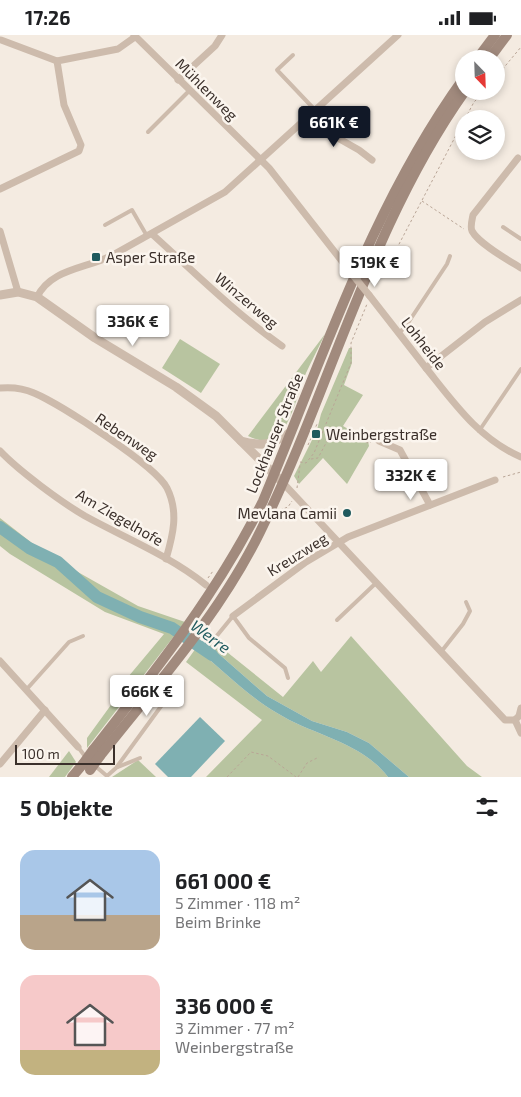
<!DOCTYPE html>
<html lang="de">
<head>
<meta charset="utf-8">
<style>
	body { margin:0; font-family:"Exo 2",sans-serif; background:#f2f2f2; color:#202124; height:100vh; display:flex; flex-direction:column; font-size:19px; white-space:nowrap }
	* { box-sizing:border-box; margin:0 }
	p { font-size:16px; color:#757577 }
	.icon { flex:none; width:28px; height:28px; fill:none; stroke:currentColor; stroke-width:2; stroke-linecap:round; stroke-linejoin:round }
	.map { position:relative; height:742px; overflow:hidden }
	.panel { display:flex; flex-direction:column; background:#fff; flex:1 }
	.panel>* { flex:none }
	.needle { width:32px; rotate:157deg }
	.buttons { position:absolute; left:455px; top:15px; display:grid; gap:10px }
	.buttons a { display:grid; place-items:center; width:50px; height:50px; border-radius:50%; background:#fff; box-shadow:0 2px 8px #0003; font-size:25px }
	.scale { position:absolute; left:15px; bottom:12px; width:100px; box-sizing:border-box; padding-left:5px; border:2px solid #3b302b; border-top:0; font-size:14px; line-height:18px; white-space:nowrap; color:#3b302b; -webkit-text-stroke:4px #fbf5ee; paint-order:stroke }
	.price { position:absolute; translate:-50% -42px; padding:0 11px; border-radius:5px; background:#fff; color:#222; font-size:16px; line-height:32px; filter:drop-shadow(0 1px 2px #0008) }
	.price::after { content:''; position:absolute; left:50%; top:30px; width:15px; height:11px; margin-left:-8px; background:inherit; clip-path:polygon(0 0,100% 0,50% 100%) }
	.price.selected { background:#111827; color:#fff }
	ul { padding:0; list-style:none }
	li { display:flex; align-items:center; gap:15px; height:125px; padding:0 20px }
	li span { display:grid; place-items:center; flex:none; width:140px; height:100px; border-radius:15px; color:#555 }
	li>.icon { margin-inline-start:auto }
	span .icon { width:60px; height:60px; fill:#fffc; stroke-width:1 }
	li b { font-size:21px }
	h2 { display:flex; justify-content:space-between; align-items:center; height:60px; padding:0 20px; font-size:21px }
	.status { display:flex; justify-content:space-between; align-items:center; height:35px; padding:0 25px; background:#fff; direction:ltr }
	.status svg { height:14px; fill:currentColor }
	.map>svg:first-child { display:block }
</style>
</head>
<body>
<div class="status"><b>17:26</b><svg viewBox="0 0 49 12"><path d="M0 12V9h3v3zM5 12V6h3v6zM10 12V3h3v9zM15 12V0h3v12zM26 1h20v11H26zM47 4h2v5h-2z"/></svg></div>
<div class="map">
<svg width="521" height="742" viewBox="0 0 521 742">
	<rect width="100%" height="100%" fill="#f4ebe1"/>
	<g fill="#b8c4a0">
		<path d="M325 299C319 312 312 325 306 338 299 354 291 391 277 401 269 408 258 406 248 401Z"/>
		<polygon points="180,304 220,329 201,358 162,333"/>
		<polygon points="349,313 352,313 352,328 344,350 363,360 343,391 368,406 369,411 347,449 323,423 299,449 294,441 317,395 321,379"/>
		<polygon points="0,483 46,519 138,571 185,587 87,713 87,703 124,652 123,648 164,599 105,577 10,519 0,511"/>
		<polygon points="207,601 283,662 313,626 321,637 351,601 467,731 482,742 409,742 369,708 347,697 312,686 267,661 203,605"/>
		<path d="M196 613C222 635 248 661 277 678 314 701 360 706 388 742H206L262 685 186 627Z"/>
		<polygon points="69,716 76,727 65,742 49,742"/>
		<polygon points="138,725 156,742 112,742"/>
	</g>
	<g fill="#7fb0b2">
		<path d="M203 605 267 661 312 686 347 697 369 708 409 742H388C360 706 314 701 277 678 248 661 222 635 196 613Z"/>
		<polygon points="200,682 225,706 191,742 168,742 155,729"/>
	</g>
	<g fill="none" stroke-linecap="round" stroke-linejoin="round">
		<polyline stroke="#7fb0b2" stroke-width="12" points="0,492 29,513 58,527 97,562 140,582 172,593 212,620"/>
		<g stroke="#b9a596" stroke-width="1" stroke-dasharray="2.5 2.5" stroke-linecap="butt">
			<polyline points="496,42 521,12"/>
			<polyline points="465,84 474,67 485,56"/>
			<polyline points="422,166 464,194"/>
			<polyline points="380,238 386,224 397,213 464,85"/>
			<polyline points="308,410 317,389"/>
			<polyline points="311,424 318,423 333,395 341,394 368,408 371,407"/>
			<polyline points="300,427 306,428 314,418 351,328 351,308 367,269"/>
			<polyline points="503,442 521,437"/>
			<polyline points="297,453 300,430"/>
			<polyline points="280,475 288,472 292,466"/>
			<polyline points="208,543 213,536"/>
			<polyline points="227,742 251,717 268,721 296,742"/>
			<polyline points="298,742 307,728 319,722"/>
		</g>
		<g stroke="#cdbbac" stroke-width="4">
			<polyline points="293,20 277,35 316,76"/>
			<polyline points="148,97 189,56"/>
			<polyline points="105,190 132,175 147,201"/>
			<polyline points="503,192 521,204"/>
			<polyline points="399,298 406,291 447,229 450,221"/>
			<polyline points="479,396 521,334"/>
			<polyline points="337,585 376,548"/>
			<polyline points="215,603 233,581 249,603 285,633 288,643"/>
			<polyline points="441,617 463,589 470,576 466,567"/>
			<polyline points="26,655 69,607 83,601"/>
			<polyline points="78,712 87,724"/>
			<polyline points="94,730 107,741 116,733 178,648"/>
			<polyline points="118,732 140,723"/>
		</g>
		<g stroke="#cdbbac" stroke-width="7">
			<polyline points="134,0 269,133 352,239"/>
			<polyline points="1,5 57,26"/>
			<polyline points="178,45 215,11 222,0"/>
			<polyline points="306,85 359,115 372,125"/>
			<path d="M518 123 473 180C472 185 470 192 472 196 479 209 508 225 521 233"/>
			<polyline points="0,154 79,116 81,110 64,70 57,26 118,14 135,2"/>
			<polyline points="0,196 18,257"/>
			<path d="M152 199C194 237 235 278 282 311"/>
			<path d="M369 260C388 284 407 309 426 333 454 368 479 404 521 422"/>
			<path d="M37 262C51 234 84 234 111 221L225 157 398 0"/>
			<polyline points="426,333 485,287 521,265"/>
			<path d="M0 353C11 352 23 353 34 358 60 369 155 430 167 453 179 477 173 500 166 524"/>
			<polyline points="379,406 400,415 430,470"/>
			<path d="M0 416C19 436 61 467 85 481 125 503 170 521 206 550"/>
			<polyline points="283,448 505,685 515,685"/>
			<polyline points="233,581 306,527 348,502 495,445"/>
			<polyline points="0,626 78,712"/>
			<polyline points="515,685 519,681 521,673"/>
			<polyline points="515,685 521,698"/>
			<polyline points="0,729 45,675"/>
		</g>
		<g stroke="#cdbbac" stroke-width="9">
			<polyline points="0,260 18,257 37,262 95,303 176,352 216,381 279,444"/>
			<path d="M241 406C264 412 271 410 291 397"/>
		</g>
		<g stroke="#a18a7d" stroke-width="10">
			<polyline points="477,24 495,0"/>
			<polyline points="489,24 507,0"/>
			<path d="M93 715C156 635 218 557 263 466 323 323 372 170 464 43"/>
			<path d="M100 721C157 649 220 579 260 497 332 351 370 190 465 56"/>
			<polyline points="72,742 83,729"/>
		</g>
		<polyline stroke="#cdbbac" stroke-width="7" points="352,239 369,260"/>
		<g stroke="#a18a7d" stroke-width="10">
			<polyline points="83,729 93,715"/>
			<polyline points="90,735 100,721"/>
		</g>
	</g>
	<g fill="#1f5a5e" stroke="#fbf5ee" stroke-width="2">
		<rect x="91" y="217" width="10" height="10" rx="2.5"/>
		<rect x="311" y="394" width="10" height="10" rx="2.5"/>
		<circle cx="347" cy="478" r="5"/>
	</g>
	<g text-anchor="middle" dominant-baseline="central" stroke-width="5" stroke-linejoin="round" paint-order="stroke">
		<g font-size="15" fill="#3b302b" stroke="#fbf5ee">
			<text transform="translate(207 54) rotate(45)">Mühlenweg</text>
			<text transform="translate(247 265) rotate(40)">Winzerweg</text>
			<text transform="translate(424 308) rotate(52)">Lohheide</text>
			<text transform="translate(274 398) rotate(-68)">Lockhauser Straße</text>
			<text transform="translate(127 401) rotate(34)">Rebenweg</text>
			<text transform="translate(120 482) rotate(30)">Am Ziegelhofe</text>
			<text transform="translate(297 519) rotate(-32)">Kreuzweg</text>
		</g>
		<g font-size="15" fill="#3b302b" stroke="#fbf5ee" text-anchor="start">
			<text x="106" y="222">Asper Straße</text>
			<text x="326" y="399">Weinbergstraße</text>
			<text x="337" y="478" text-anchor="end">Mevlana Camii</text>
		</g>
		<g font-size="16" font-style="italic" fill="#1f5a5e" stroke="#fbf5ee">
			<text transform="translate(211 601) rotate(36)">Werre</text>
		</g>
	</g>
</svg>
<div class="buttons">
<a><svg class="needle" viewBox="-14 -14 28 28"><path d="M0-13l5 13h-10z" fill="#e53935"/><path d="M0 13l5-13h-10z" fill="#757577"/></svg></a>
<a><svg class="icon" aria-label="layers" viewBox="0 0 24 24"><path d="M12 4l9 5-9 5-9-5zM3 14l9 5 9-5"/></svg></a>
</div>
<div class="scale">100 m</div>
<b class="price selected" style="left:334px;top:113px">661K €</b>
<b class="price" style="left:375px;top:253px">519K €</b>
<b class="price" style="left:133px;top:312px">336K €</b>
<b class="price" style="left:411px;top:466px">332K €</b>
<b class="price" style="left:147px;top:682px">666K €</b>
</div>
<section class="panel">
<h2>5 Objekte<svg class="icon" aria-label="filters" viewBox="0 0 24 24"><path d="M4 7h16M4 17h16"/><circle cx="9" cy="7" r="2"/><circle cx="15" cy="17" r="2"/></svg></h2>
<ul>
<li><span style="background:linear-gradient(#a9c7e8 65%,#b9a48a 0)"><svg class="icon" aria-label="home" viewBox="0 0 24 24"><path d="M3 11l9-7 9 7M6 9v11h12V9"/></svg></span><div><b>661 000 €</b><p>5 Zimmer · 118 m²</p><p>Beim Brinke</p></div></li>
<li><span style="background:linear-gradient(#f6c9c9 75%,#c2b280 0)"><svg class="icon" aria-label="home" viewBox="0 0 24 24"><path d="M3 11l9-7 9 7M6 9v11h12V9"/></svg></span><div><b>336 000 €</b><p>3 Zimmer · 77 m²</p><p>Weinbergstraße</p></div></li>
</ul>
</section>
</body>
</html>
